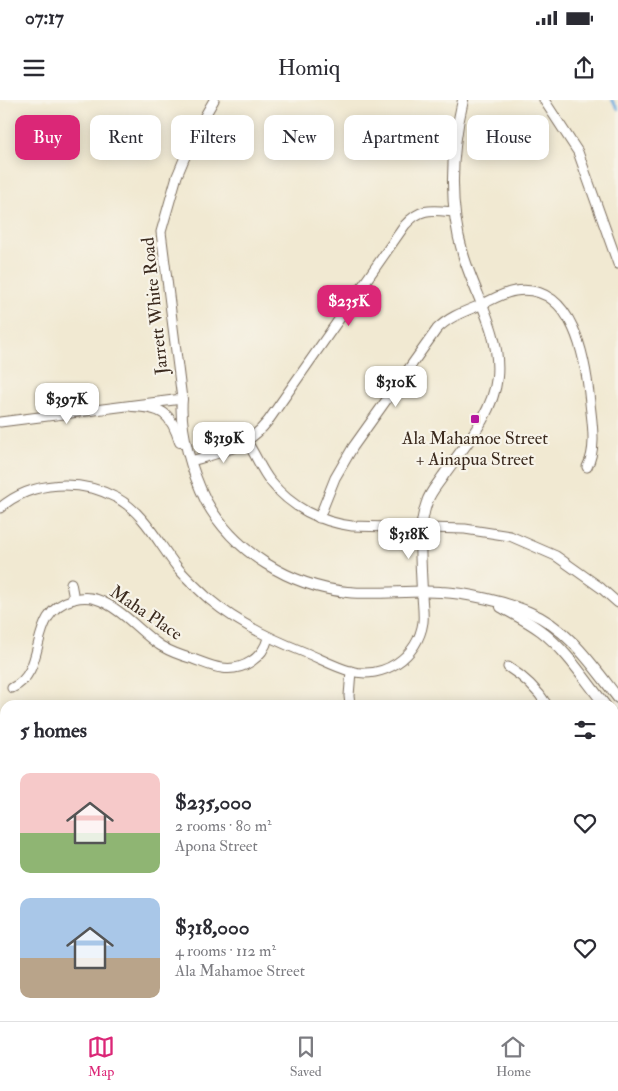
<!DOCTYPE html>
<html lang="en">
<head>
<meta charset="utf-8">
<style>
	body { margin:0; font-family:"IM FELL Double Pica",serif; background:#f2f2f3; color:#2b2b33; height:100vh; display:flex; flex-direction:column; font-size:19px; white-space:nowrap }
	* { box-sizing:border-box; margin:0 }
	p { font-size:16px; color:#7c7c81 }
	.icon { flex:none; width:28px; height:28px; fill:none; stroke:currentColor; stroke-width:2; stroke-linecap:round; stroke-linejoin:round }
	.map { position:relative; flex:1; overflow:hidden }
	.side { position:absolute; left:0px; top:600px; width:619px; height:321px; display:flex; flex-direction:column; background:#fff; border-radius:15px 15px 0 0; box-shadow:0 2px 12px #0003 }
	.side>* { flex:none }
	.guide { position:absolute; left:15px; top:15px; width:589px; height:45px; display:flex; gap:10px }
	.price { position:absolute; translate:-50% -42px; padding:0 11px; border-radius:10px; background:#fff; color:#222; font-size:16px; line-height:32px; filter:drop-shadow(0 1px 2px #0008) }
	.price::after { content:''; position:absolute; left:50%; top:30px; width:15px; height:11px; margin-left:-8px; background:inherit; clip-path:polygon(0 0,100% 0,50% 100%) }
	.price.selected { background:#db2777; color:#fff }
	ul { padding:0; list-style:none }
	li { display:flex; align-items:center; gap:15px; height:125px; padding:0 20px }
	li span { display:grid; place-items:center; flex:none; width:140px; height:100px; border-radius:10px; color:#555 }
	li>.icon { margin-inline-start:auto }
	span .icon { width:60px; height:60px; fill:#fffc; stroke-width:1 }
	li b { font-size:21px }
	h2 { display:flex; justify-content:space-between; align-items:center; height:60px; padding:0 20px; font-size:21px }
	.chip { padding:0 18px; border-radius:10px; background:#fff; box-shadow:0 2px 12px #0003; font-size:18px; line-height:45px }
	.chip.selected { background:#db2777; color:#fff }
	.status { display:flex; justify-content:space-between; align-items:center; height:35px; padding:0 25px; background:#fff; direction:ltr }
	.status svg { height:14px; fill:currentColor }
	header { display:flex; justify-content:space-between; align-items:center; height:65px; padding:0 20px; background:#fff; font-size:22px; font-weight:600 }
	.tabs { display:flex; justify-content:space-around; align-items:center; height:70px; border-top:1px solid #e1e1e2; background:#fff; font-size:14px; color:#7c7c81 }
	.tabs a { display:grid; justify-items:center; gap:2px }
	.tabs .selected { color:#db2777 }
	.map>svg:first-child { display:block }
</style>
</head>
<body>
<div class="status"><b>07:17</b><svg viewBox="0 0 49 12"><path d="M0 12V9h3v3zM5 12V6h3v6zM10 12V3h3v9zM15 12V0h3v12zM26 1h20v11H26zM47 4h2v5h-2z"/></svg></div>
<header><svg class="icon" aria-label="menu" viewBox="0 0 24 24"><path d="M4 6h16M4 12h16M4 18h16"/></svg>Homiq<svg class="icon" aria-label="share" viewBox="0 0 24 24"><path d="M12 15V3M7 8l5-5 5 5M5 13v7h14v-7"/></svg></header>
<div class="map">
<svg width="618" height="921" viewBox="0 0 618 921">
	<defs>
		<pattern id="grass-tufts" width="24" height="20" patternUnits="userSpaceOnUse" patternTransform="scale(1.25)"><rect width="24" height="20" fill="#9fc56f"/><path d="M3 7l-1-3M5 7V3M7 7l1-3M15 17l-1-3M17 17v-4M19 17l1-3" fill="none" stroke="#83a05b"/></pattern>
		<pattern id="park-dots" width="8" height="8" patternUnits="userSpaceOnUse" patternTransform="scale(1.25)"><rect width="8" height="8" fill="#9fc56f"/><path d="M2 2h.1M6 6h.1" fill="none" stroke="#83a05b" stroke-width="1.8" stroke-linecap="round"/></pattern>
	</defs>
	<rect width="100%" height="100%" fill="#f7f3e8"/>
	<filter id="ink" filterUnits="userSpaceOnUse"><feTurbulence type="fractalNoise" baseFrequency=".02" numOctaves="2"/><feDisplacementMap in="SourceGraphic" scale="10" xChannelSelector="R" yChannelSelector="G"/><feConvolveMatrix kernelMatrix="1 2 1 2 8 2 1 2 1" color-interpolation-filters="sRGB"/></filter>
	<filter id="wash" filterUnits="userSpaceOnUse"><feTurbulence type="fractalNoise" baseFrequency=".0096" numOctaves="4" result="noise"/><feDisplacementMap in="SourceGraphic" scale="20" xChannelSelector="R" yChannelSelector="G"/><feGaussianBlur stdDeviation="1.12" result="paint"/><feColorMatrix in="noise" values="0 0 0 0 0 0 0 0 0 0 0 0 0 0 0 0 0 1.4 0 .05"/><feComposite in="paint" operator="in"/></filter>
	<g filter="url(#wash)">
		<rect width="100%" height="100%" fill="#f1e9d2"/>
		<polygon fill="url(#grass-tufts)" stroke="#6d7846" points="441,916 515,916 521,921 448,921"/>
		<polygon fill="url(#park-dots)" stroke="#6d7846" points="618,760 618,821 614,821 614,768"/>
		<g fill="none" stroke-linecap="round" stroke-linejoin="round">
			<g stroke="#6ba8dd" stroke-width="2.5">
				<polyline points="612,0 618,9"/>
				<polyline points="0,703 5,700"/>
				<polyline points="614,841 618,842"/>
			</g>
		</g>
	</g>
	<g filter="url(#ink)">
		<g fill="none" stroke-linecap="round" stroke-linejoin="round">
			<g stroke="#7b6d5d" stroke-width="11">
				<g id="minor">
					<polyline points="544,0 578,52 618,164"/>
					<polyline points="0,322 182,299 161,132 177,76 195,33 214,0"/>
					<path d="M247 342C256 355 261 370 271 382 291 407 320 422 352 426L465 429 510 436 556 456 601 488 618 503"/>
					<path d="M191 361C222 352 247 348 268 321L405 125C421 107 432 110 454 112"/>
					<path d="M0 408C32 380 81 379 117 398 144 413 159 444 177 467 186 478 198 489 209 499 237 523 271 539 304 552 319 558 335 567 350 571 383 580 418 557 423 522 424 513 422 502 422 492"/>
					<path d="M319 418 335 378 353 347 437 229C450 216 466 211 483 204 493 199 503 193 515 191 574 182 586 261 590 303 592 323 597 349 587 367"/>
					<polyline points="71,483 74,499"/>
					<path d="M508 567C524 577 537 589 547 605"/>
					<path d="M12 588C50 570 25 512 74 499 85 496 97 498 107 504 127 514 142 534 161 546 171 552 182 556 193 559 202 562 212 567 222 568 243 571 263 558 268 538"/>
					<polyline points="350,605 349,596 351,571"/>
					<polyline points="614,748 618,744"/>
					<polyline points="0,864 5,861"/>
					<polyline points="129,916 131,921"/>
				</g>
			</g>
			<g stroke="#7b6d5d" stroke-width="12">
				<g id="tertiary">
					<path d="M182 299C179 330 192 373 206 401 234 452 290 486 347 492 378 495 410 490 441 492 467 493 506 502 529 512 568 528 593 566 618 598"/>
					<path d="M132 306C162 307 171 313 180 342"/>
					<path d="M422 492C421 463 417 430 427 402 430 392 438 384 443 376 464 346 493 315 497 277 501 232 475 196 463 154 448 103 451 51 463 0"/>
					<path d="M501 507C515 515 529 522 541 531 567 551 585 580 605 605"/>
					<polyline points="614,616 618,622"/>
				</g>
			</g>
			<g stroke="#7b6d5d" stroke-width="17">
				<g id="motorway">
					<polyline points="0,757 5,756"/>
					<polyline points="0,783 5,782"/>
					<polyline points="614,900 618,902"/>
					<polyline points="530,916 537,921"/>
					<polyline points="558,916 567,921"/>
					<polyline points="600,916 609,921"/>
				</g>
			</g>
			<use href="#minor" stroke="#fff" stroke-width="9"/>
			<use href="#tertiary" stroke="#fff" stroke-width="10"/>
			<use href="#motorway" stroke="#fff" stroke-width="15"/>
		</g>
	</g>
	<rect fill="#b5179e" stroke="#f7f3e8" stroke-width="2" x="470" y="314" width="10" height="10" rx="2.5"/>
	<g text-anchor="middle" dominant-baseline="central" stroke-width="4.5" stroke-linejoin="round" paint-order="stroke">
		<g font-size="18" fill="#3b2a1e" stroke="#f7f3e8">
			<text transform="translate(155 206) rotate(-96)">Jarrett White Road</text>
			<text transform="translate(146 513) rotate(34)">Maha Place</text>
		</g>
		<g font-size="18" fill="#3b2a1e" stroke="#f7f3e8">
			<text x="475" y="338">Ala Mahamoe Street<tspan x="475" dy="21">+ Ainapua Street</tspan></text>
		</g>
	</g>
</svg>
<b class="price selected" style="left:349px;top:227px">$235K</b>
<b class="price" style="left:396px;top:308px">$310K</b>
<b class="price" style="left:67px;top:325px">$397K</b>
<b class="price" style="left:224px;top:364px">$319K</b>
<b class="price" style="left:409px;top:460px">$318K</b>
<div class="guide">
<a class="chip selected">Buy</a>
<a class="chip">Rent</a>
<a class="chip">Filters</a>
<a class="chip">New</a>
<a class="chip">Apartment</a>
<a class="chip">House</a>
</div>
<section class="side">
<h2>5 homes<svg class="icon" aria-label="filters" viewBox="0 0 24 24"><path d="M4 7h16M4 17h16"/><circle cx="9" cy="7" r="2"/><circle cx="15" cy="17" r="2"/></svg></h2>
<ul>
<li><span style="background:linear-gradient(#f6c9c9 60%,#8fb573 0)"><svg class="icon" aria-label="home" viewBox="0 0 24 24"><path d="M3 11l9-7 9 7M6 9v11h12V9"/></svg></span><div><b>$235,000</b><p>2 rooms · 80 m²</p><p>Apona Street</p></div><svg class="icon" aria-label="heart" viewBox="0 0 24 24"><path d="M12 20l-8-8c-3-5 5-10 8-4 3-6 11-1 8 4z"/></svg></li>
<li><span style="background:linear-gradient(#a9c7e8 60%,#b9a48a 0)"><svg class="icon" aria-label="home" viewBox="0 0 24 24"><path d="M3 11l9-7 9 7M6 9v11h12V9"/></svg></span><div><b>$318,000</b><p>4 rooms · 112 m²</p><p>Ala Mahamoe Street</p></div><svg class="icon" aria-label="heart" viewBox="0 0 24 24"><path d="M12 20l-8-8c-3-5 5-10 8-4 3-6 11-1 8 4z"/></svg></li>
</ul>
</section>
</div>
<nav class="tabs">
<a class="selected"><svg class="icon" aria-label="map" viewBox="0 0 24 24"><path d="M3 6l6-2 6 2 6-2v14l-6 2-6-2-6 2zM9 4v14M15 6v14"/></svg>Map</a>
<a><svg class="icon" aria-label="saved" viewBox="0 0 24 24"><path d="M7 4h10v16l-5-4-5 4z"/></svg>Saved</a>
<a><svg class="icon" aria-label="home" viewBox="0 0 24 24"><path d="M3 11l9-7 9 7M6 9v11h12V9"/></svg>Home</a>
</nav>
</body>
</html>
